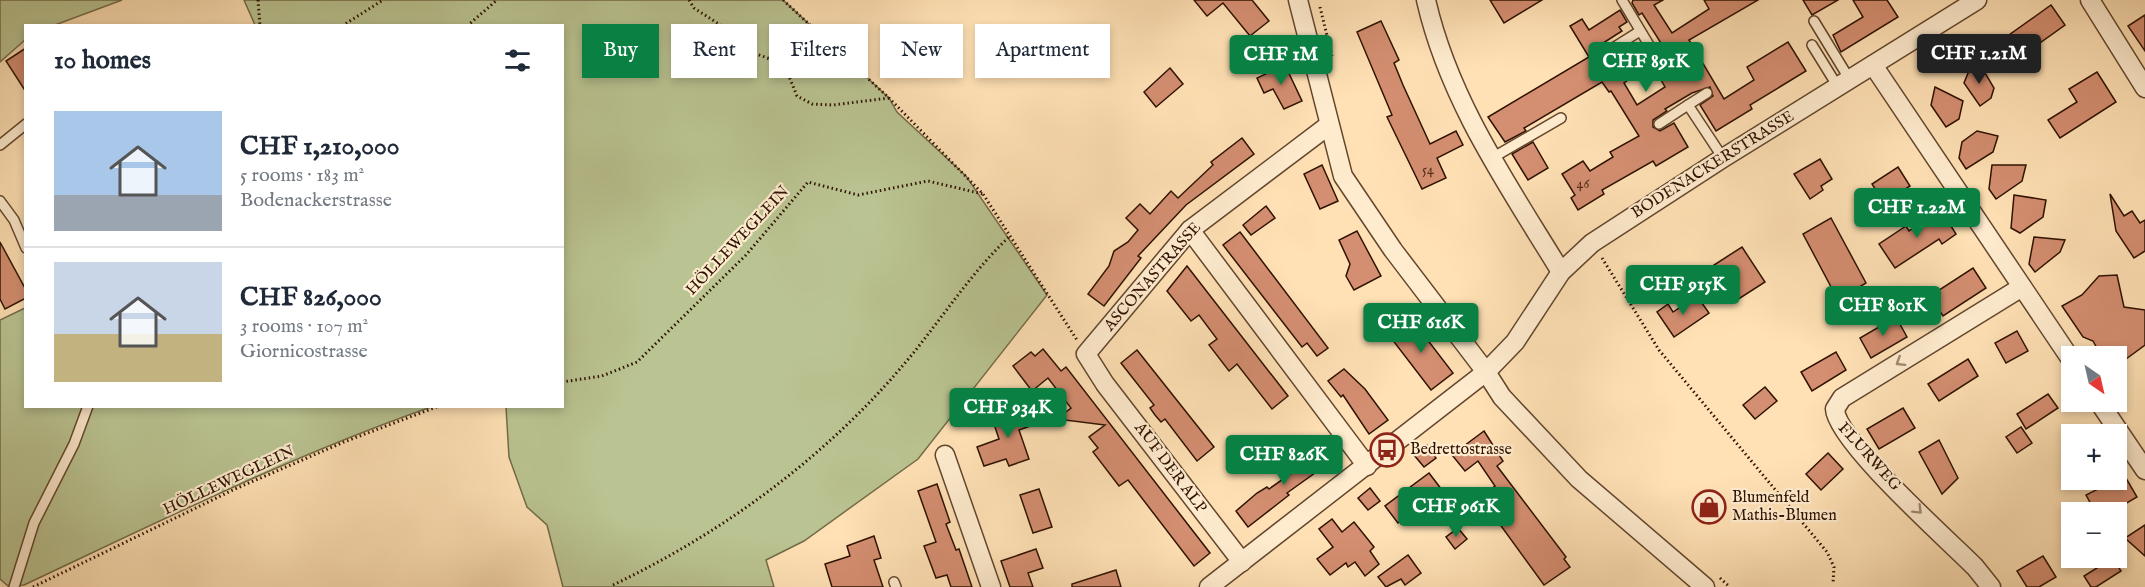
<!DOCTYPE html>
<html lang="en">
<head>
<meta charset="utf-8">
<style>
	body { margin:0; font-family:"IM FELL English",serif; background:#f2f2f3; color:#1f2937; height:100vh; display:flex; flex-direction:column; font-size:22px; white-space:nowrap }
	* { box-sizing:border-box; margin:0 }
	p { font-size:20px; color:#747a83 }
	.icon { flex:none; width:33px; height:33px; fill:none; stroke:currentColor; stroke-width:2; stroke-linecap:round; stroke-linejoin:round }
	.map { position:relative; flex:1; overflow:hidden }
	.details { position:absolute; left:24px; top:24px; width:540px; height:384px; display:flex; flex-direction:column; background:#fff; border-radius:0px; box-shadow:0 3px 9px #0003 }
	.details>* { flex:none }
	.guide { position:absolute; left:582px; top:24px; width:570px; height:54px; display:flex; gap:12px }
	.needle { width:39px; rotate:146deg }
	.controls { position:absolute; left:2061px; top:346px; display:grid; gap:12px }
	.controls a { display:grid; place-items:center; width:66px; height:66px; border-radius:0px; background:#fff; box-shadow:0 3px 9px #0003; font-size:30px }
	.price { position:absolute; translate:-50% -51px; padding:0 14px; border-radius:6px; background:#0b8043; color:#fff; font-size:20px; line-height:39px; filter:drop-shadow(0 2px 3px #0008) }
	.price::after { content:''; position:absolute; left:50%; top:36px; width:18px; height:14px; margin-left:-9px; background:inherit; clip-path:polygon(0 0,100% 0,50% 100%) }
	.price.active { background:#222; color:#fff }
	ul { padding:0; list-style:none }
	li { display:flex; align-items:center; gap:18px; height:150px; padding:0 30px }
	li+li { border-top:2px solid #e0e1e3 }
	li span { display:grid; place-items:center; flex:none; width:168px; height:120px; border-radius:0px; color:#555 }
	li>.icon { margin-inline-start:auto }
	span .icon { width:72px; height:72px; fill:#fffc; stroke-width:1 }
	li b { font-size:26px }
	h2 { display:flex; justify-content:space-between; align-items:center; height:72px; padding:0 30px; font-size:26px }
	.pill { padding:0 21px; border-radius:0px; background:#fff; box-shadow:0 3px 9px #0003; font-size:21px; line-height:54px }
	.pill.active { background:#0b8043; color:#fff }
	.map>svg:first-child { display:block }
</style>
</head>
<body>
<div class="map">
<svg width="2145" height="587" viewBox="0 0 2145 587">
	<rect width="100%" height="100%" fill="#ffe1b5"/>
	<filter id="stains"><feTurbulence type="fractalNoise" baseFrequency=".00333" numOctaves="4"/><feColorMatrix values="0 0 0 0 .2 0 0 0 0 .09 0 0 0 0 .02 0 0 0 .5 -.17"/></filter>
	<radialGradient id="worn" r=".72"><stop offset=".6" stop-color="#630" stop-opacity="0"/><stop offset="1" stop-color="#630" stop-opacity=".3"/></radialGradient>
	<g fill="#bac492" stroke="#746b49" stroke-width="1.5">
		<polygon points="0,0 122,0 55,25 26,26 25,40 0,62"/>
		<polygon points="244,0 783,0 889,98 897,112 966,176 1047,295 918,459 804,541 766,560 774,587 563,587 547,525 527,507 509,457 506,407 562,406 562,26 255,25"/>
		<path d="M25 308 26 406 431 407C291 456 158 522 24 585L8 586 0 579V320Z"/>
	</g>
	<g fill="#d48e71" stroke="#2e1200" stroke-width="1.5">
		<polygon points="1194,0 1252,0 1269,21 1250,36 1223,3 1207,16"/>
		<polygon points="1490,0 1542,0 1504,23"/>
		<polygon points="1633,0 1663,0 1654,5 1672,33 1709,9 1704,0 1758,0 1689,40 1724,99 1754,80 1747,67 1788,42 1806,71 1750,105 1752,109 1716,131 1700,105 1713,96 1710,87 1692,93 1665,109 1667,111 1653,120 1653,127 1660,131 1674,123 1688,147 1656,166 1653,161 1602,190 1604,194 1578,210 1571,198 1575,195 1562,174 1583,161 1590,171 1613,157 1610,152 1639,136 1611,91 1609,92 1602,82 1524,128 1526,131 1505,142 1488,117 1589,57 1570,26 1582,19 1589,30 1620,10 1627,22 1619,27 1622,31 1600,45 1615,68 1637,54 1646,68 1624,83 1637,105 1665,87 1661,80 1678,70 1642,13 1639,15 1632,3"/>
		<polygon points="1803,0 1838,0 1812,15"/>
		<polygon points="1853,0 1887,0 1898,17 1841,52 1833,35 1863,17"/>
		<polygon points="2051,5 2065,25 2023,55 2009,35"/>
		<polygon points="2145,15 2145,51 2128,26"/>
		<polygon points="1381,21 1399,60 1394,63 1403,85 1430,144 1456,131 1463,145 1437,158 1446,178 1422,189 1387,117 1392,115 1357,32"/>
		<polygon points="26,48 26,92 6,61"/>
		<polygon points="1285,65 1302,101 1284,109 1273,89 1264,93 1257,78"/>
		<polygon points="1971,66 1984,71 1994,88 1991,98 1980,106 1964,83"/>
		<polygon points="1170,68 1183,84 1156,107 1144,92"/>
		<polygon points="2097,72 2116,102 2060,138 2048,120 2077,102 2069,89"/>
		<polygon points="1935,87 1963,101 1959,119 1946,127 1931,105"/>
		<polygon points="1977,131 1998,136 1993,152 1966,169 1959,158 1962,142"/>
		<polygon points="1242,138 1254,154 1186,205 1138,256 1141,258 1104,306 1088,294 1109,266 1114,251 1128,242 1138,230 1126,218 1140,204 1150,214 1171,191 1178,198 1213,165 1211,162"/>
		<polygon points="1533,142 1548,168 1528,180 1512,154"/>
		<polygon points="1820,159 1832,179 1821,186 1823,190 1810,199 1794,174"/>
		<polygon points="1322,165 1338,201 1320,209 1304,174"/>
		<polygon points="1992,165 2026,165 2022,181 1996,199 1989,189"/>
		<polygon points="1898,167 1910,186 1884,203 1872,184"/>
		<polygon points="2110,194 2124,216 2132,211 2140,223 2145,220 2145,251 2134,258 2116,231"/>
		<polygon points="2014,195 2046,200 2043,217 2020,233 2011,228"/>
		<polygon points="1266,206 1275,218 1251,235 1243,225"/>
		<polygon points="1941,210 1956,234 1942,244 1939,239 1895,268 1879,244 1906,226 1909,231"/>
		<polygon points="1831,218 1866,283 1838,300 1803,234"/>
		<polygon points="1357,231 1381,276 1354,290 1346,276 1350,264 1339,240"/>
		<polygon points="1240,232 1328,348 1317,356 1307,343 1302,347 1223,245"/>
		<polygon points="2034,237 2065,240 2060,252 2035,272 2029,264"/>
		<polygon points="0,242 26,290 26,298 5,309 0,299"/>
		<polygon points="1742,247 1765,282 1737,300 1714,265"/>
		<polygon points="1187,266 1288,396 1272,409 1237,364 1229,371 1209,345 1217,339 1199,315 1191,321 1167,291"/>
		<polygon points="1973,268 1986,288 1943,316 1930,296"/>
		<polygon points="2117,275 2124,307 2145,310 2145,345 2126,359 2098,350 2093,341 2083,337 2062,306 2082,295 2099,276"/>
		<polygon points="1697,296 1709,313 1674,337 1657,312 1668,304 1673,312"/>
		<polygon points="1410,317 1453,373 1431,390 1388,334"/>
		<polygon points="1896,317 1907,337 1871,358 1860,338"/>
		<polygon points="2017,331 2028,351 2006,363 1995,343"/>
		<polygon points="1043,349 1061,371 1066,367 1210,553 1194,566 1128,480 1119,486 1093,452 1098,448 1089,437 1105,425 1057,419 1071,408 1048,378 1032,391 1013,366 1031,352 1035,356"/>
		<polygon points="1137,350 1214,447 1197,461 1165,419 1161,422 1155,415 1150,408 1154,405 1121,363"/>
		<polygon points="1836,352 1846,370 1812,391 1801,372"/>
		<polygon points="1968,359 1978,376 1939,401 1928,384"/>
		<polygon points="1344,369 1365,389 1388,420 1369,434 1343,395 1341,397 1328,381"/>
		<polygon points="1765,387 1777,401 1755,419 1743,405"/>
		<polygon points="2048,394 2058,408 2026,429 2017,414"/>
		<polygon points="1024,407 1036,424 1019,430 1029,459 1009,466 1006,459 984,466 977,447 999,439 992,418"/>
		<polygon points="1903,408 1915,428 1879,449 1867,429"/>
		<polygon points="2021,427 2032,443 2017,453 2006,437"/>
		<polygon points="1484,431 1503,461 1497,466 1566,557 1564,559 1570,567 1544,585 1491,512 1485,516 1474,501 1495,486 1478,461 1465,471 1452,455"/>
		<polygon points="1939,440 1958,478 1942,494 1919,452"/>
		<polygon points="1321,444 1333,460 1287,493 1289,495 1248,527 1236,511 1257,493 1267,487 1269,489 1293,472 1289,467"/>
		<polygon points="1427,445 1436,458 1424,467 1414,455"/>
		<polygon points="1828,453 1843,469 1821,490 1806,474"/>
		<polygon points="1429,473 1445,494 1433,504 1429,499 1398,523 1385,506"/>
		<polygon points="2123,473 2137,497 2113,511 2107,508 2096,513 2086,495 2116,480"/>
		<polygon points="937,484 950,522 946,524 956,550 959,549 972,587 951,587 947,575 936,578 924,546 936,542 918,491"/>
		<polygon points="1370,488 1380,501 1368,510 1358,498"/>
		<polygon points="1039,489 1052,527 1033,533 1020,495"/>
		<polygon points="1332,519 1342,532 1354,522 1374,547 1370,551 1379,564 1365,576 1355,562 1348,567 1346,563 1330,575 1317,559 1333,547 1319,529"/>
		<polygon points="2145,525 2145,556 2125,538"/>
		<polygon points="1458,528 1467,539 1455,549 1446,537"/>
		<polygon points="874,536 881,558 874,560 883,587 832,587 825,564 850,556 847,546"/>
		<polygon points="1036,549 1043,568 1028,573 1033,587 1010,587 1001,561"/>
		<polygon points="1408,555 1421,573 1405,585 1401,579 1386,587 1378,577"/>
		<polygon points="2043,556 2056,577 2039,587 2027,587 2017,571"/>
		<polygon points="2090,558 2113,558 2121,571 2096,587 2091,587 2084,576 2097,568"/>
		<polygon points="1116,570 1121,587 1072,587 1072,584"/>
	</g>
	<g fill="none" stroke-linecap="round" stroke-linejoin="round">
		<g stroke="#62462d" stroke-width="12">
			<g id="lane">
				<polyline points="1622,0 1658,60"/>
				<polyline points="1814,21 1850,80"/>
				<polyline points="1812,45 1838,87"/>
				<polyline points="1613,48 1640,31"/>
				<polyline points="1707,93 1688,105 1723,158"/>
				<polyline points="1659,124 1688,105"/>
				<polyline points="0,145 26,124"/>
				<polyline points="1492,158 1561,118"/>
				<polyline points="0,201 14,220 26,248"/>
				<polyline points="894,582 896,587"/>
				<polyline points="14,587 34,523 74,444 88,406"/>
			</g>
		</g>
		<g stroke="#62462d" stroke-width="21">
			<g id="street">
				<polyline points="1298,0 1343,176 1393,250 1486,372 1502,397 1579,479 1705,587"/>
				<path d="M1426 0C1449 101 1508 185 1561 272"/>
				<polyline points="2090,0 2145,88"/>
				<polyline points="1873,65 2072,361"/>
				<polyline points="1190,230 1367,466"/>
				<polyline points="2099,402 2145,470"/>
				<polyline points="945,455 991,587"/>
				<polyline points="1242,562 1105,384 1086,354 1190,230 1329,125"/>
				<polyline points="1209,587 1486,372 1515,342 1561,272 1592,243 1723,158 1977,0"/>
				<path d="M1991 587 1975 567C1948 540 1836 440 1835 409L1842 398 2022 287"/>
			</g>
		</g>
		<g stroke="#2e1200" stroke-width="3" stroke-dasharray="1.5 3" stroke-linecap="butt">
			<polyline points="258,0 260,26"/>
			<polyline points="689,0 694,8 725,28 751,52 778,62 788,74 797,96 812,104 833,105 889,98"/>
			<polyline points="783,0 889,98 983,194 1077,340"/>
			<polyline points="1320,7 1332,56"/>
			<polyline points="342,26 383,0"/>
			<polyline points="467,26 497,0"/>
			<polyline points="1602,258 1659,350 1827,552 1834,567 1833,583"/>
			<polyline points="562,382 602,376 637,362 746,255 808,182 858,195 928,181 983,194"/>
			<polyline points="1720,578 1730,587"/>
			<path d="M613 585C726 531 830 454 910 357 943 317 971 273 1009 237"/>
			<polyline points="33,587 235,489 344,442 439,406"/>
		</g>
		<use href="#lane" stroke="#ffeccf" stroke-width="9"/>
		<use href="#street" stroke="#ffeccf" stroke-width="18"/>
	</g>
	<defs><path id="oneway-chevron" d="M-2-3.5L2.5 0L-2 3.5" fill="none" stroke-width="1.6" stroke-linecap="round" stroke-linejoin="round" transform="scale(1.5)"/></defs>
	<g stroke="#a18a72">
		<use href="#oneway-chevron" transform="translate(1900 362) rotate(148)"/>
		<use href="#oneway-chevron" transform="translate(1918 510) rotate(45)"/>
	</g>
	<defs>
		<g id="bus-ring" transform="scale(1.725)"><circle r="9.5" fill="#ffeccf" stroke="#8f2418" stroke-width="1.5"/><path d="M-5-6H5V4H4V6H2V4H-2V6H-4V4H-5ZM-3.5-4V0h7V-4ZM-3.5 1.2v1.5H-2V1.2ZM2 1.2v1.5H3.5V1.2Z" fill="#8f2418"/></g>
		<g id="shop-ring" transform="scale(1.725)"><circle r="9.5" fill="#ffeccf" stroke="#8f2418" stroke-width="1.5"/><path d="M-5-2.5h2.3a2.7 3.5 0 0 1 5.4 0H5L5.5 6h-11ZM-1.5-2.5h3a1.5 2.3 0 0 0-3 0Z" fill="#8f2418"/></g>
	</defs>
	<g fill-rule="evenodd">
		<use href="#bus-ring" x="1387" y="450"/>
		<use href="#shop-ring" x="1709" y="507"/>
	</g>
	<g text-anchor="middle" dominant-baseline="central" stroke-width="4.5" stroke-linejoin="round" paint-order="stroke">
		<g font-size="14" fill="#58311c">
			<text x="1428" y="170">54</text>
			<text x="1583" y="184">46</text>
		</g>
		<g font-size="16" fill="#2e1200" stroke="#ffeccf">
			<text transform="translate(1713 165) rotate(-32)">BODENACKERSTRASSE</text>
			<text transform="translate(738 241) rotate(-47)">HÖLLEWEGLEIN</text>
			<text transform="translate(1153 277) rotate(-49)">ASCONASTRASSE</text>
			<text transform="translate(1869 457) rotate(48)">FLURWEG</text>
			<text transform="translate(1170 468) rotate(53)">AUF DER ALP</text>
			<text transform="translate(229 481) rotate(-25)">HÖLLEWEGLEIN</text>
		</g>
		<g font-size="16" fill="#2e1200" stroke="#ffeccf" text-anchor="start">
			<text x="1410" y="450">Bedrettostrasse</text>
			<text x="1732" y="498">Blumenfeld<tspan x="1732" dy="18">Mathis-Blumen</tspan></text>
		</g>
	</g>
	<rect width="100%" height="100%" filter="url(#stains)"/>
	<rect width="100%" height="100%" fill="url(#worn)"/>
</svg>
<div class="controls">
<a><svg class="needle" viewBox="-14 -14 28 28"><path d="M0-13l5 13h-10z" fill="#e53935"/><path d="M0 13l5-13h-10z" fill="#747a83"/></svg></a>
<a>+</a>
<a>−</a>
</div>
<b class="price active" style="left:1979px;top:85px">CHF 1.21M</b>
<b class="price" style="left:1281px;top:86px">CHF 1M</b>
<b class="price" style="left:1646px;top:93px">CHF 891K</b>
<b class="price" style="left:1917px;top:239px">CHF 1.22M</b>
<b class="price" style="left:1683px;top:316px">CHF 915K</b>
<b class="price" style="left:1883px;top:337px">CHF 801K</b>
<b class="price" style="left:1421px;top:354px">CHF 616K</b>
<b class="price" style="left:1008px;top:439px">CHF 934K</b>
<b class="price" style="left:1284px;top:486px">CHF 826K</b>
<b class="price" style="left:1456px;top:538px">CHF 961K</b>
<div class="guide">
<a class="pill active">Buy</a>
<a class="pill">Rent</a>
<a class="pill">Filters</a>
<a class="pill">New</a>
<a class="pill">Apartment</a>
</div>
<section class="details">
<h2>10 homes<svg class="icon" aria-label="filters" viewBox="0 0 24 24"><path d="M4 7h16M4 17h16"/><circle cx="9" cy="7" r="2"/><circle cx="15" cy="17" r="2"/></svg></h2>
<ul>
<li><span style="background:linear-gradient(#a9c7e8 70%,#9aa5b1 0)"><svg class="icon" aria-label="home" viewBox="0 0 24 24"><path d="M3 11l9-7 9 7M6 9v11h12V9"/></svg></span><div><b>CHF 1,210,000</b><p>5 rooms · 183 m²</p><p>Bodenackerstrasse</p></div></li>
<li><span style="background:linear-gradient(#c9d6e8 60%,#c2b280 0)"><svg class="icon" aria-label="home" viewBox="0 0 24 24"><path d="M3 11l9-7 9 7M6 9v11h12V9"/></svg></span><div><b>CHF 826,000</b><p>3 rooms · 107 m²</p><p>Giornicostrasse</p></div></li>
</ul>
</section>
</div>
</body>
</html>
